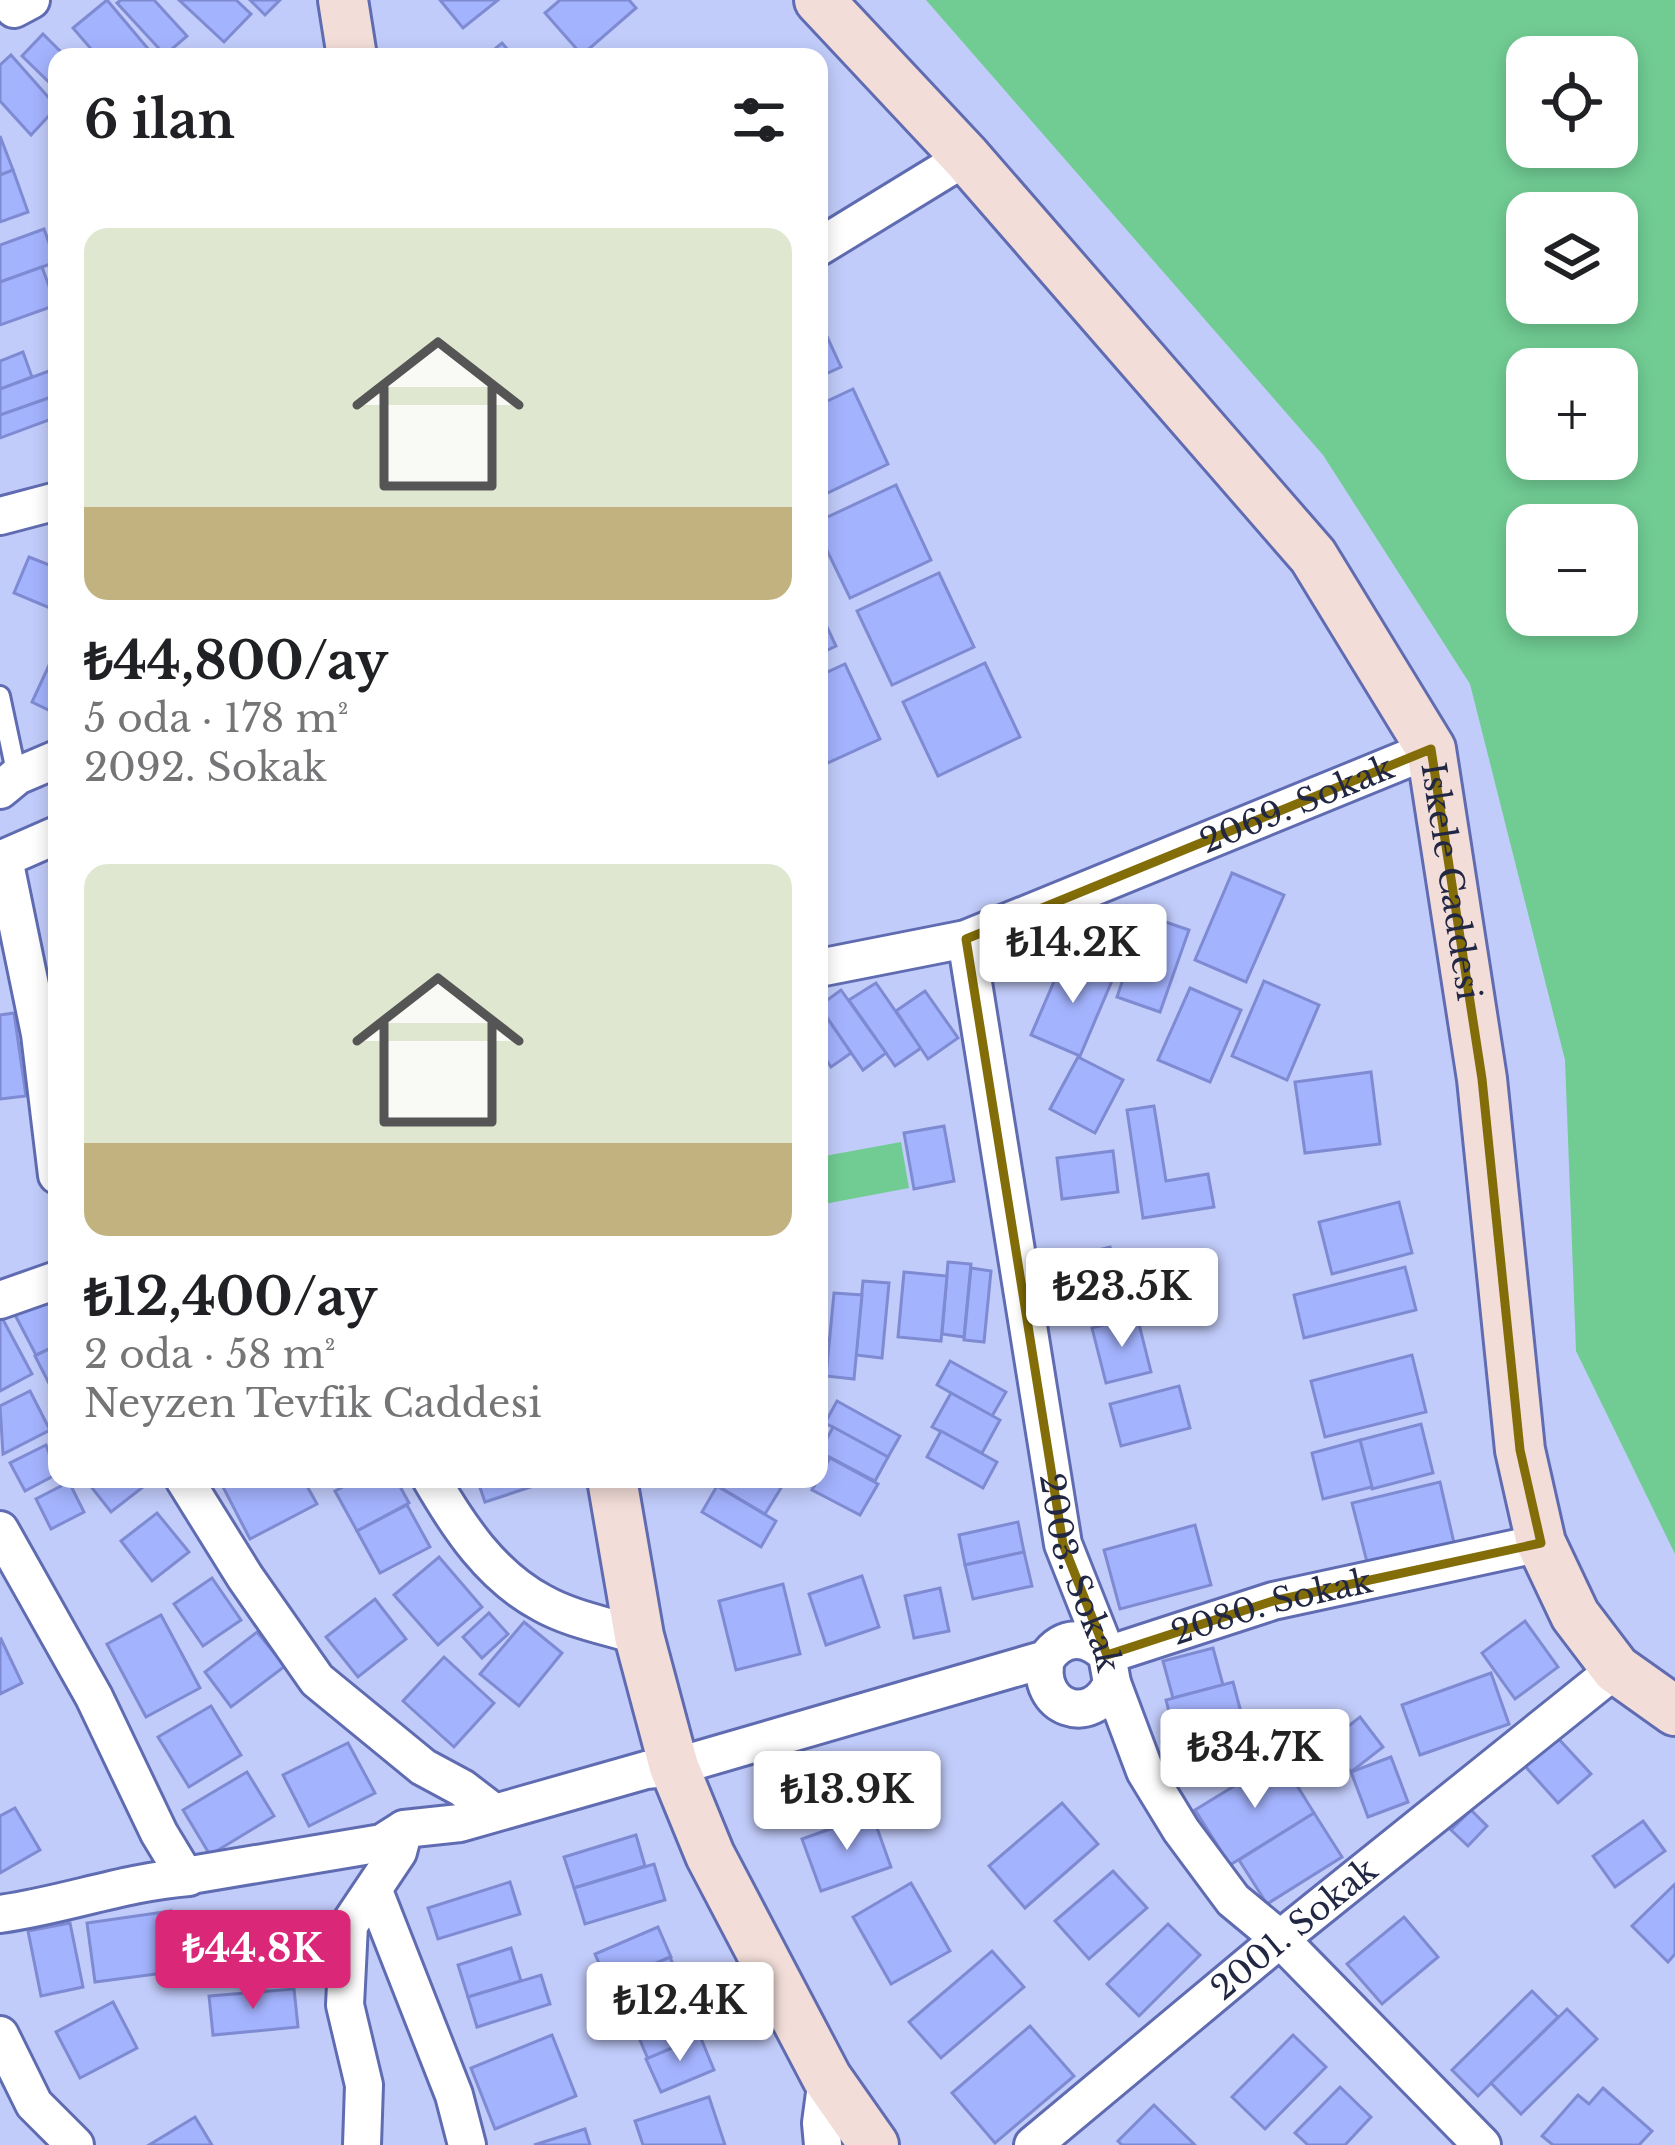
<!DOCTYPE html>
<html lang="tr">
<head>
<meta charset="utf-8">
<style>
	body { margin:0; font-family:"Libre Baskerville",serif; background:#f6f6f6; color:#202124; height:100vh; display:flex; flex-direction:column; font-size:45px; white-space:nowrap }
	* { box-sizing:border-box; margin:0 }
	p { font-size:39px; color:#757577 }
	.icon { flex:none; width:66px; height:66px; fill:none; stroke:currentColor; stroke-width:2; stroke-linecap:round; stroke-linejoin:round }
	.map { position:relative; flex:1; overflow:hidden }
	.details { position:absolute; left:48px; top:48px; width:780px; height:1440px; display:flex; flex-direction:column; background:#fff; border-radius:24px; box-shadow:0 6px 18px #0003 }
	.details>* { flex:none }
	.tools { position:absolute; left:1506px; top:36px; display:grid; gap:24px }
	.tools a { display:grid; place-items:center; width:132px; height:132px; border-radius:24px; background:#fff; box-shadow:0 6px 18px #0003; font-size:60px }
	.price { position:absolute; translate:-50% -102px; padding:0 27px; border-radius:12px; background:#fff; color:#222; font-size:39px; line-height:78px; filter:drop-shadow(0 3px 6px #0008) }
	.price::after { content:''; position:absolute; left:50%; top:72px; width:36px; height:27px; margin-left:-18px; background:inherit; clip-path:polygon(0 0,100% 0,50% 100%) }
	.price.current { background:#db2777; color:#fff }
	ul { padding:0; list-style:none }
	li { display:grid; align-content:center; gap:24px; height:636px; padding:0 36px }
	li span { display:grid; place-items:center; height:372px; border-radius:24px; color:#555 }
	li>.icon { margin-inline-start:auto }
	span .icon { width:216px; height:216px; fill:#fffc; stroke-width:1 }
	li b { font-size:51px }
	h2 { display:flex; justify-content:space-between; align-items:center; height:144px; padding:0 36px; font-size:51px }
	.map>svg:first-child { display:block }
</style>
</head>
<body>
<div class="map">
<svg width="1675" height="2145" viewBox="0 0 1675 2145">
	<rect width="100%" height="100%" fill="#c2ccfa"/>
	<g fill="#71cc93" fill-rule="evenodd">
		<path d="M926 0H1675V1554L1576 1351 1565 1060 1470 684 1323 455ZM1527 57H1617V147H1527ZM1527 213H1617V303H1527ZM1527 369H1617V459H1527ZM1527 525H1617V615H1527Z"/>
		<polygon points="901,1142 909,1188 819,1205 819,1157"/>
	</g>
	<g fill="#a4b3fe" stroke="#7e8bd3" stroke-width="3">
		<polygon points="107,0 155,57 98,57 73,28"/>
		<polygon points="121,0 154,0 187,36 165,55 117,3"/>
		<polygon points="179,0 236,0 251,14 224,42"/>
		<polygon points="250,0 280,0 265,15"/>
		<polygon points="440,0 498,0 463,28"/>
		<polygon points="560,0 629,0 636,8 582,55 545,13"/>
		<polygon points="43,34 66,57 57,57 57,90 22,56"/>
		<polygon points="502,43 514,57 485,57"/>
		<polygon points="11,55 57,107 31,135 0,101 0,65"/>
		<polygon points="0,136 13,170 0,175"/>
		<polygon points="13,170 28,212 0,222 0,175"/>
		<polygon points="44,229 56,262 0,282 0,245"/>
		<polygon points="42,267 56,305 0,325 0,282"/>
		<polygon points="819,319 841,367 819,377"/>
		<polygon points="23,352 32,377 0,389 0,361"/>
		<polygon points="49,371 57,395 0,415 0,389"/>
		<polygon points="853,389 888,464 819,497 819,405"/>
		<polygon points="57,395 57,417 0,438 0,415"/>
		<polygon points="896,485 931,560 850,598 819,534 819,521"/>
		<polygon points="29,557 57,568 57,611 14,593"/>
		<polygon points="939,573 974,647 892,685 857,611"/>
		<polygon points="819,610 836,646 819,654"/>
		<polygon points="57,648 57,714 32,702"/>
		<polygon points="985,663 1020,737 938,776 903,702"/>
		<polygon points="845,664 880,739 819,767 819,676"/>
		<polygon points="1232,873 1284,895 1246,982 1195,960"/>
		<polygon points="1145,915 1189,930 1160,1012 1117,997"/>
		<polygon points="1065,956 1114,976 1080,1056 1031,1035"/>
		<polygon points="1264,981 1319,1005 1287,1080 1232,1056"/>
		<polygon points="876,983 921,1048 895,1066 849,1000"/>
		<polygon points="1190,988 1241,1010 1210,1082 1158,1060"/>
		<polygon points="841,990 886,1053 863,1070 819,1006"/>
		<polygon points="925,991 958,1038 928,1059 896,1011"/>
		<polygon points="819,1006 851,1053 831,1067 819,1049"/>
		<polygon points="14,1013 26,1096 0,1099 0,1015"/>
		<polygon points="1078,1057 1123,1080 1095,1133 1050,1109"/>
		<polygon points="1371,1072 1380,1144 1305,1153 1295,1082"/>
		<polygon points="1154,1106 1166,1181 1208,1174 1214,1207 1143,1218 1127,1110"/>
		<polygon points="944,1126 954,1181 914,1189 904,1133"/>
		<polygon points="1113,1151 1118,1192 1062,1199 1057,1158"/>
		<polygon points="1399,1202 1412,1253 1332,1274 1319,1222"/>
		<polygon points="1110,1247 1125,1303 1065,1318 1051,1262"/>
		<polygon points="948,1262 971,1264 964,1337 942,1334"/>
		<polygon points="1405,1267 1416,1310 1304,1338 1294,1295"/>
		<polygon points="971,1268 991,1271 984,1342 964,1340"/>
		<polygon points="904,1272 947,1276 941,1341 898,1337"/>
		<polygon points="863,1281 889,1283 882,1358 856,1355"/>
		<polygon points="834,1293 862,1295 854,1379 826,1376"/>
		<polygon points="57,1296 57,1345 36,1355 13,1311"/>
		<polygon points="1,1316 32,1374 0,1391 0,1317"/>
		<polygon points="1137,1316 1151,1372 1106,1383 1092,1328"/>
		<polygon points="819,1320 825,1320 823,1375 819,1374"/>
		<polygon points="57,1345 57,1399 35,1356"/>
		<polygon points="1412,1355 1426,1412 1325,1437 1311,1381"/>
		<polygon points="950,1361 1006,1392 992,1416 937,1385"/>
		<polygon points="1179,1386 1190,1428 1121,1446 1110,1404"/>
		<polygon points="30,1391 50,1430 3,1454 0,1406"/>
		<polygon points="951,1393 1000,1420 982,1453 932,1427"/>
		<polygon points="837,1401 900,1436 888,1457 825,1423"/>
		<polygon points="1421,1424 1433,1473 1372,1489 1360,1440"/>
		<polygon points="833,1427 888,1457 875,1481 820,1452"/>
		<polygon points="941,1431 997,1462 983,1488 927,1457"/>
		<polygon points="1360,1440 1372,1487 1323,1499 1312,1453"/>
		<polygon points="46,1445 57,1474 25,1491 10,1463"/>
		<polygon points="830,1458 878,1484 860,1515 812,1490"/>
		<polygon points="85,1479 137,1479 143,1487 111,1512"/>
		<polygon points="238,1479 303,1479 317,1504 250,1539 223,1487"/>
		<polygon points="358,1479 396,1479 409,1503 357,1531 335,1491"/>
		<polygon points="477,1479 549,1479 549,1481 485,1502"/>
		<polygon points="706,1479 767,1479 781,1488 765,1514"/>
		<polygon points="69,1482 84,1512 51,1529 36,1499"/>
		<polygon points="1440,1482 1454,1543 1367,1562 1352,1503"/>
		<polygon points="717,1486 776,1521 761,1547 702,1512"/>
		<polygon points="407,1505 430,1547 380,1573 357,1531"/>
		<polygon points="157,1513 189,1552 152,1581 121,1541"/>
		<polygon points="1018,1522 1024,1552 965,1565 959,1535"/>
		<polygon points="1195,1525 1211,1585 1120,1609 1104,1550"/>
		<polygon points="1024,1552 1032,1586 973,1599 965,1565"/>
		<polygon points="439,1557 482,1607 438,1645 394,1595"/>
		<polygon points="862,1576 879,1627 826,1645 809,1594"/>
		<polygon points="212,1578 241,1620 203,1646 174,1604"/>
		<polygon points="783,1584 800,1654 736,1670 719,1601"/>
		<polygon points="940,1588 949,1631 914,1638 905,1596"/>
		<polygon points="375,1599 406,1639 358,1677 326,1637"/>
		<polygon points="489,1613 508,1634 482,1658 463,1637"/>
		<polygon points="161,1615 200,1688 146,1717 107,1644"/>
		<polygon points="1525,1621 1558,1667 1515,1699 1482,1653"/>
		<polygon points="524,1622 562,1653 519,1706 480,1674"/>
		<polygon points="257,1632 285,1666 231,1707 205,1672"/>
		<polygon points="1,1639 22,1683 0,1694 0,1640"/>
		<polygon points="1213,1648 1223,1685 1173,1698 1163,1661"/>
		<polygon points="444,1657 494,1703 454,1747 403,1701"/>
		<polygon points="1491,1673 1509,1724 1420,1755 1402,1705"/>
		<polygon points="1233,1682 1243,1720 1176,1739 1166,1700"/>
		<polygon points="211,1706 241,1755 189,1787 158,1737"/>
		<polygon points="1360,1717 1383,1747 1351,1772 1328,1742"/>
		<polygon points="1229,1724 1238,1757 1171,1775 1162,1742"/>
		<polygon points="1556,1736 1591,1774 1558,1803 1524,1765"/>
		<polygon points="348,1743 375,1793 309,1826 283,1775"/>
		<polygon points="851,1754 860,1793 784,1810 775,1771"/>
		<polygon points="1391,1757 1408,1802 1368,1817 1351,1772"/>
		<polygon points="1280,1758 1314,1813 1230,1865 1195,1810"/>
		<polygon points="247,1772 274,1816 210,1855 183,1810"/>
		<polygon points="1062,1803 1098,1844 1025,1908 989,1866"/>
		<polygon points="15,1808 40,1850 0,1873 0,1816"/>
		<polygon points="1471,1810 1487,1826 1468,1846 1451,1830"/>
		<polygon points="1314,1813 1342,1857 1267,1904 1239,1860"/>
		<polygon points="872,1814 891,1867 821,1891 802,1839"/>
		<polygon points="1643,1821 1665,1851 1615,1887 1593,1856"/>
		<polygon points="636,1835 645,1866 574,1888 564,1857"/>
		<polygon points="654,1864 665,1900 585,1924 574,1888"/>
		<polygon points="1113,1871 1147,1908 1089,1959 1055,1921"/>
		<polygon points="510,1882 520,1914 438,1939 428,1908"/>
		<polygon points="911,1883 950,1951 891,1984 853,1917"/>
		<polygon points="1675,1884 1675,1954 1668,1962 1632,1926"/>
		<polygon points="171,1911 179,1971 95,1982 87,1923"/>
		<polygon points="1404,1917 1438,1957 1382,2004 1347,1964"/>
		<polygon points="225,1918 259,1920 258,1938 291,1940 289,1971 223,1967"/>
		<polygon points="70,1923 83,1987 41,1996 28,1931"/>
		<polygon points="1168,1924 1200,1955 1139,2016 1107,1984"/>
		<polygon points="658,1927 671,1957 608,1984 595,1954"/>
		<polygon points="511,1948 521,1981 468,1997 458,1965"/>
		<polygon points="992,1951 1024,1987 941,2058 909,2022"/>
		<polygon points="670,1957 683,1989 621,2015 608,1984"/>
		<polygon points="541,1975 550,2004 477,2027 468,1997"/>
		<polygon points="294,1989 298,2027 213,2035 209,1996"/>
		<polygon points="1532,1991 1558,2017 1478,2096 1452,2070"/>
		<polygon points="113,2002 137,2048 80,2078 56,2032"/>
		<polygon points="686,2004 700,2036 648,2059 634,2026"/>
		<polygon points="1567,2009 1597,2039 1521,2114 1491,2083"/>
		<polygon points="1030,2026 1074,2076 995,2143 952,2093"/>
		<polygon points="552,2035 576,2096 495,2129 471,2068"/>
		<polygon points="1293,2035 1326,2067 1265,2129 1232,2097"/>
		<polygon points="700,2036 714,2070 661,2092 646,2059"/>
		<polygon points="1340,2087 1371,2117 1345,2145 1308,2145 1295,2133"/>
		<polygon points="1603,2088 1652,2131 1639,2145 1553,2145 1542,2136 1578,2095 1589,2104"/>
		<polygon points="709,2097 725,2145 643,2145 635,2121"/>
		<polygon points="1154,2105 1195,2145 1122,2145 1118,2141"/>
		<polygon points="195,2117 212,2145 149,2145"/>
		<polygon points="585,2129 590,2145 534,2145"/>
	</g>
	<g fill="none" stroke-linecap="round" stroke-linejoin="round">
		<g stroke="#606cb1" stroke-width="24">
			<polyline id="lane" points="0,696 17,776"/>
		</g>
		<g stroke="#606cb1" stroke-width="42">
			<g id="street">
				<polyline points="14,9 31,0"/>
				<polyline points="819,247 966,157"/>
				<polyline points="0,516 57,501"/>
				<polyline points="0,790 17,776 57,759"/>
				<polyline points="4,859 40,1034 57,1175"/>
				<polyline points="0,860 57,835"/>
				<path id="s1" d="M966 939 1063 1544 1107 1655 1112 1683 1145 1771 1181 1830 1233 1900 1280 1939 1482 2145"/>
				<path id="s2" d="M819 968 966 939 1431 749"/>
				<polyline points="0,1300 57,1280"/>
				<polyline points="184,1479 245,1577 317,1680 423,1767 462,1788 492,1811"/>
				<path d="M431 1479C459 1527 491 1576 542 1603 570 1619 608 1626 639 1636"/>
				<polyline points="0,1530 94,1697 159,1833 185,1876"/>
				<path d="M1046 1659C1035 1708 1092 1729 1112 1683"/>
				<polyline points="374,1891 454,2095 467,2145"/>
				<path id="s3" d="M0 1914C65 1905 124 1882 189 1877L185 1876 382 1843 404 1829 460 1823 646 1770 674 1767 1046 1659C1063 1634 1087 1635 1107 1655L1273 1601 1541 1543"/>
				<polyline points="0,2035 34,2104 75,2145"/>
				<polyline points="362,2145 364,2085 345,2005 349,1925 398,1852 404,1829"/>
				<polyline points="823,2145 821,2123 827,2078"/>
				<path id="s4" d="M1033 2145 1280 1939 1616 1669"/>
			</g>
		</g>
		<g stroke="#606cb1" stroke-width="54">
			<g id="secondary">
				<polyline points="343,0 352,57"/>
				<path id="s5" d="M819 0 966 157 1313 556 1431 749 1482 1079 1520 1450 1541 1543 1575 1615 1616 1669 1675 1711"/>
				<polyline points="612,1479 639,1636 674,1767 710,1855 827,2078 874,2145"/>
			</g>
		</g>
		<use href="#lane" stroke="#fff" stroke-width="18"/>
		<use href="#street" stroke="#fff" stroke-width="36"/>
		<use href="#secondary" stroke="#f2ddd8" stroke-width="48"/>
	</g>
	<path fill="none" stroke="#826d08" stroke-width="9" stroke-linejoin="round" d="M1431 749 1482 1079 1520 1450 1541 1543 1273 1601 1107 1655 1063 1544 966 939Z"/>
	<g text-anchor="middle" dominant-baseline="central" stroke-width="10" stroke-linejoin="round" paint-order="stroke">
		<g font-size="33" fill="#222744" stroke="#ebefff">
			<text stroke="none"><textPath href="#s2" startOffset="507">2069. Sokak</textPath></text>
			<text stroke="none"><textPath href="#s5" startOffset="1104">Iskele Caddesi</textPath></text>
			<text stroke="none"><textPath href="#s1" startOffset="645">2003. Sokak</textPath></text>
			<text stroke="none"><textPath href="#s3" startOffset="1332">2080. Sokak</textPath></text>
			<text stroke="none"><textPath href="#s4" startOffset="339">2001. Sokak</textPath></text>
		</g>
	</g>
</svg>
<div class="tools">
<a><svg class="icon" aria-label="locate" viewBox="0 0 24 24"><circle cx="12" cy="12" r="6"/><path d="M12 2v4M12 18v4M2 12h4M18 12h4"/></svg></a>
<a><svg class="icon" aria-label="layers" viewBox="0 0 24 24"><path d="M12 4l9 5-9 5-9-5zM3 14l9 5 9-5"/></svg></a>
<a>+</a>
<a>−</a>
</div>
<b class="price" style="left:1073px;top:1006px">₺14.2K</b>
<b class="price" style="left:1122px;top:1350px">₺23.5K</b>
<b class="price" style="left:1255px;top:1811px">₺34.7K</b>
<b class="price" style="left:847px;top:1853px">₺13.9K</b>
<b class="price current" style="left:253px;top:2012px">₺44.8K</b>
<b class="price" style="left:680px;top:2064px">₺12.4K</b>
<section class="details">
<h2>6 ilan<svg class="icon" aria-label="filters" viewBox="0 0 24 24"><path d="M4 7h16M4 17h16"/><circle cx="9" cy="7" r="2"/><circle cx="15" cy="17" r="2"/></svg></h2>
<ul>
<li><span style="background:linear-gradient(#dfe7d0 75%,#c2b280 0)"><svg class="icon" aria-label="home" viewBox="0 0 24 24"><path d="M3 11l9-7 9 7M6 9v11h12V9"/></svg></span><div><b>₺44,800/ay</b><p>5 oda · 178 m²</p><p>2092. Sokak</p></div></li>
<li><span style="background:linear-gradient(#dfe7d0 75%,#c2b280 0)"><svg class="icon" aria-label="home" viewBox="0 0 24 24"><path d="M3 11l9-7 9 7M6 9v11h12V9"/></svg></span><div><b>₺12,400/ay</b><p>2 oda · 58 m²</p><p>Neyzen Tevfik Caddesi</p></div></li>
</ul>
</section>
</div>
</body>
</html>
